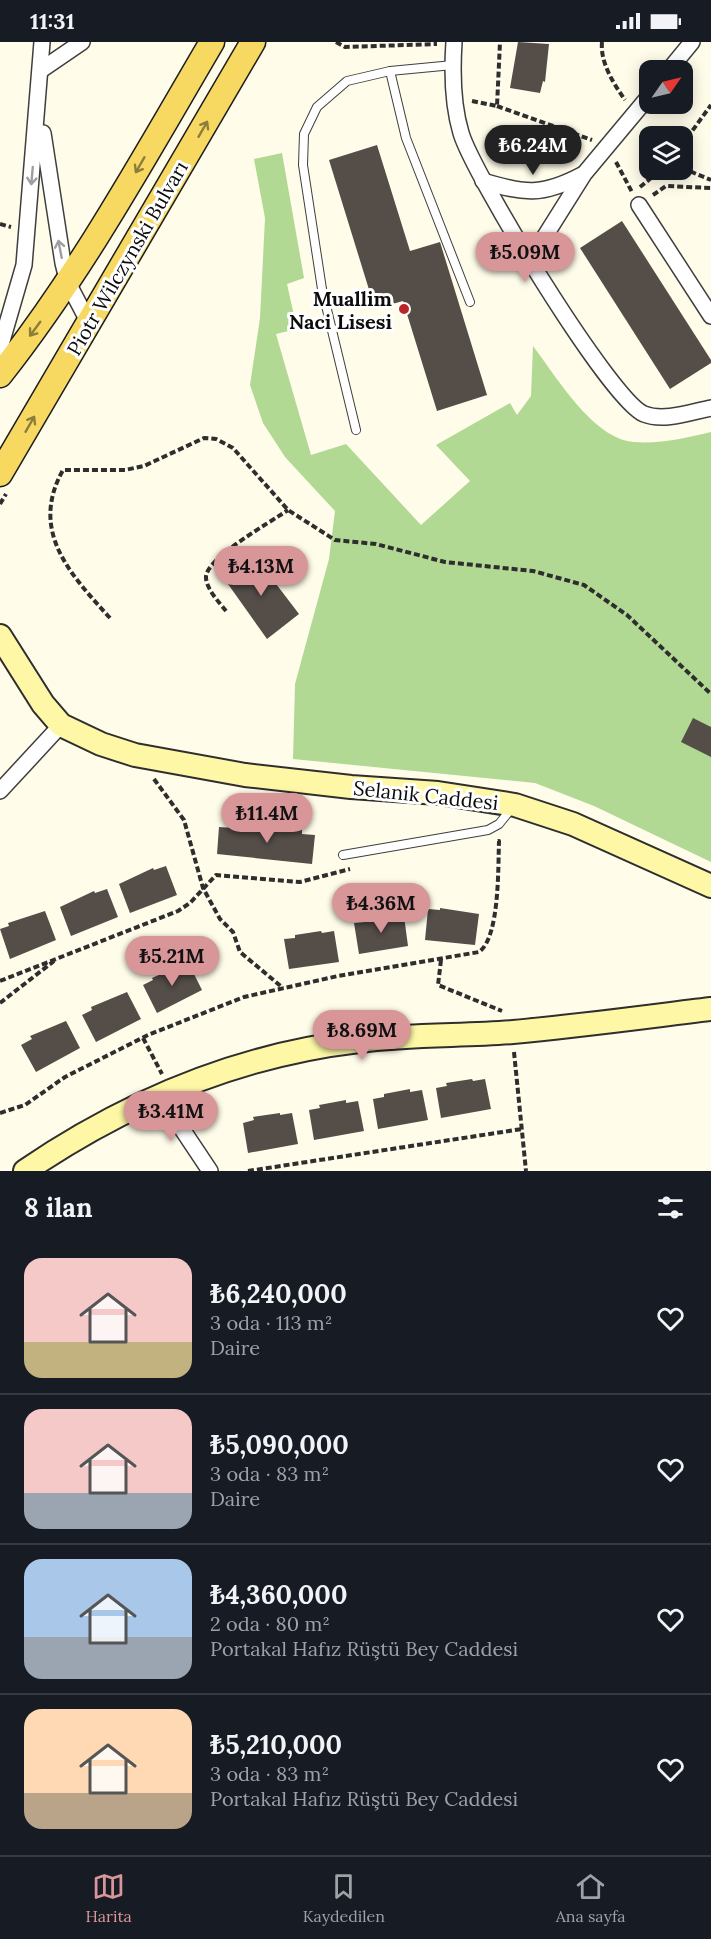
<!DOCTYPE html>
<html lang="tr">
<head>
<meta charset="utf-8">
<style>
	body { margin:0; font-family:Lora,serif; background:#242831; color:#f1f3f6; height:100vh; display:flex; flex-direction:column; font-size:22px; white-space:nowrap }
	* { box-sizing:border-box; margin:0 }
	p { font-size:20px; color:#9ea1a6 }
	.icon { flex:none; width:33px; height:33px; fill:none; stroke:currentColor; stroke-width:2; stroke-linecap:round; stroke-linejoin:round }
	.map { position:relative; height:1129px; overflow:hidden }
	.drawer { display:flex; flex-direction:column; background:#171b24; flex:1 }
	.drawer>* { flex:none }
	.needle { width:39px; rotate:56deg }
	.buttons { position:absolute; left:639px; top:18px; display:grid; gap:12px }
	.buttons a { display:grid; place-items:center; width:54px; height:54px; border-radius:12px; background:#171b24; box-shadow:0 3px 15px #0003; font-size:30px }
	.price { position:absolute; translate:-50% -51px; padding:0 14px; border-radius:21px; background:#d89699; color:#111; font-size:20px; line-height:39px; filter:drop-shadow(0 2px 3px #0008) }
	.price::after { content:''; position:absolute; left:50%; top:36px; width:18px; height:14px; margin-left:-9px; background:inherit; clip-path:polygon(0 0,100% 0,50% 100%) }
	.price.active { background:#222; color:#fff }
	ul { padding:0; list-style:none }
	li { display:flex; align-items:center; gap:18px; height:150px; padding:0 24px }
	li+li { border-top:2px solid #363941 }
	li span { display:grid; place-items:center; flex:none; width:168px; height:120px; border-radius:18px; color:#555 }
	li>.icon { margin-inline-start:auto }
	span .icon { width:72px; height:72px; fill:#fffc; stroke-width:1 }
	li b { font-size:26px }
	h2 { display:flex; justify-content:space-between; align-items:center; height:72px; padding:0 24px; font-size:26px }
	.status { display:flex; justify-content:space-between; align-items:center; height:42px; padding:0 30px; background:#171b24; direction:ltr }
	.status svg { height:16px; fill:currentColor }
	.tab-bar { display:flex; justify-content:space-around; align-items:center; height:84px; border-top:2px solid #363941; background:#171b24; font-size:16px; color:#9ea1a6 }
	.tab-bar a { display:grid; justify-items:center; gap:3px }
	.tab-bar .active { color:#d89699 }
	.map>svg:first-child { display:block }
</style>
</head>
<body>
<div class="status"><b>11:31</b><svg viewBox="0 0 49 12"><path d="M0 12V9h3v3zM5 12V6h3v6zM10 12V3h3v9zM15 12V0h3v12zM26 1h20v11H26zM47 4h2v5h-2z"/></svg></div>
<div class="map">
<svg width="711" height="1129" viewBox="0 0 711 1129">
	<rect width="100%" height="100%" fill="#fffcea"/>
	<path fill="#b1d994" d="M282 111 304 236 287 242 297 287 276 292 311 413 346 402 421 483 470 439 436 403 510 361 517 373 531 354 533 304C556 334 593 397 634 400 660 402 686 396 711 390V820L594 764 535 741 293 717 295 642 329 517 335 469 285 415 263 381 250 343 260 276 265 176 254 117Z"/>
	<g fill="#544d48">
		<polygon points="518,0 549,2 545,40 543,39 540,51 510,46"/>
		<polygon points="377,103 410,209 440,200 487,353 437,369 403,259 375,267 329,118"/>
		<polygon points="622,179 711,318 711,321 670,347 580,206"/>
		<polygon points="254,513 299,572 267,597 223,535"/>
		<polygon points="693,676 711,685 711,715 681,700"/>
		<polygon points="234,781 257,783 256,788 278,790 279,784 302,786 302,792 315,793 312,822 217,812 219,785 234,786"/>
		<polygon points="166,824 177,853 130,871 119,842 153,826 154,828"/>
		<polygon points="107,847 118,875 71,894 60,865 94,849 95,851"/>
		<polygon points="440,866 479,872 475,903 425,898 428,867 440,868"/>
		<polygon points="45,869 56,898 10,917 0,887 9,884 8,881"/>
		<polygon points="391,873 391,875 404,874 408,904 359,912 354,881 365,880 365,877"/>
		<polygon points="321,889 322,891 334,889 339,920 289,927 284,897 295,896 295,893"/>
		<polygon points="188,920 202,948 157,971 143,943 153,938 152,936"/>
		<polygon points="127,950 141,977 96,1000 82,973 92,968 91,965"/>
		<polygon points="66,979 80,1006 36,1030 21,1003 32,997 30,994"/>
		<polygon points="472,1037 473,1039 485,1037 491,1067 441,1076 436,1046 447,1044 446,1041"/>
		<polygon points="410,1047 410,1050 422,1048 428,1078 378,1087 373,1057 384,1055 384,1052"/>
		<polygon points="346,1058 346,1061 358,1059 364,1089 314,1098 309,1068 320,1066 319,1063"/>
		<polygon points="280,1071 280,1073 292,1071 298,1102 248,1111 243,1081 254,1078 253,1075"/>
	</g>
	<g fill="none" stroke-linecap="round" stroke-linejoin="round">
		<g stroke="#3f3f3f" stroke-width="10">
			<g id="lane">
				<polyline points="390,29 406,96 470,260"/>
				<polyline points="356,388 322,247 303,123 304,92 317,65 347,39 390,29 453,23"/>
				<polyline points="343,813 488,788 499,782 511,767"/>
			</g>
		</g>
		<g stroke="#3f3f3f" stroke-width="18">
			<g id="street">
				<path d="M454 0C452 30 452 61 461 91 473 132 610 358 644 372 664 380 691 370 711 366"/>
				<polyline points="41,28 82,0"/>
				<polyline points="669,28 692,0"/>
				<polyline points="43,91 63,221 68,241 89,281"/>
				<path d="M483 139C525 152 542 154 582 133"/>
				<polyline points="639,163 711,274"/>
				<polyline points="530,218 584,132 650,53"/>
				<polyline points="0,306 24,223 42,0"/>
				<polyline points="0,749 61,683"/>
				<polyline points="160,1054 210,1129"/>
			</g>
		</g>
		<g stroke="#2e2e2e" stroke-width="26">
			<g id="secondary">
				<polyline points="0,594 43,662 61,683 101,702 135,713 245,733 351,745 438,751 515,763 573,782 711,844"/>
				<path d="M25 1129C125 1061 238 1013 359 999 410 992 462 994 513 990 579 984 645 975 711 967"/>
			</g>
		</g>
		<g stroke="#1d1d1d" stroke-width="27">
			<g id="primary">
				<path d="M0 333C82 229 145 114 212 0"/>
				<polyline points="0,432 253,0"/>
			</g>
		</g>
		<g stroke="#2e2e2e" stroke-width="4" stroke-dasharray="6 3" stroke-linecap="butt">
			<polyline points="336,0 345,5 437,2"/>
			<path d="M602 0C600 21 614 42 625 58"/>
			<polyline points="472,59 497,64 500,0"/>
			<polyline points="497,64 592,98"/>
			<polyline points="682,103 711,63"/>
			<polyline points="616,120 632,150"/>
			<polyline points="682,126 711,138"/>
			<polyline points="640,145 661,128"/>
			<polyline points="653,153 666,144 711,146"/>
			<polyline points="0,182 11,185"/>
			<polyline points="0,462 6,452"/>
			<path d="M226 569C219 560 207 548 206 536 204 517 271 480 288 468"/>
			<path d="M110 576C70 532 29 489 63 428H125L144 424 204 396 216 397 233 406 288 468 335 498 376 502 445 520 533 529 584 543 627 573 711 652"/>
			<polyline points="154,737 184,778 203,846 220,877 233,890 240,910 283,946"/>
			<polyline points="441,918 438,943 502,969"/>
			<polyline points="0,939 178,869 190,861 216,833 300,840 350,827"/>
			<polyline points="0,961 54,919"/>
			<polyline points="143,996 162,1032"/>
			<polyline points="514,1010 526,1129"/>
			<path d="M0 1071 25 1063 65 1035 148 993 244 955 338 934 479 910C500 895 498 824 499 799L495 800"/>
			<polyline points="248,1129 522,1087"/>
		</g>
		<use href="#lane" stroke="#fff" stroke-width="8"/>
		<use href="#street" stroke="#fff" stroke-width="15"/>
		<use href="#secondary" stroke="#fef8a6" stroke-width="22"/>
		<use href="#primary" stroke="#f7d962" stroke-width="24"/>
	</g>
	<defs><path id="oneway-shaft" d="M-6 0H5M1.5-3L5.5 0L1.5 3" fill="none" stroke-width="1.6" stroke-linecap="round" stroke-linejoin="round" transform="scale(1.5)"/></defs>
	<g stroke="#8d7d3b">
		<use href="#oneway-shaft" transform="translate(203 87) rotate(-60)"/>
		<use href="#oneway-shaft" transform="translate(140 123) rotate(120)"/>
		<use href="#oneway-shaft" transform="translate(35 287) rotate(126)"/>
		<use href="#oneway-shaft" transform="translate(30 382) rotate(-60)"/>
	</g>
	<g stroke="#9e9e9e">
		<use href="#oneway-shaft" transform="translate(32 134) rotate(95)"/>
		<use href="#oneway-shaft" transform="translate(60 207) rotate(-101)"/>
	</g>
	<circle fill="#ba2527" stroke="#fff" stroke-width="2" cx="404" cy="267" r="6"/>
	<g text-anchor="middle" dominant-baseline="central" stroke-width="6" stroke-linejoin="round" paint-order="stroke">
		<g font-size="20" fill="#0c0c0c" stroke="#fff">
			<text transform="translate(127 216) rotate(-60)">Piotr Wilczynski Bulvarı</text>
			<text transform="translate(426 753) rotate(6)">Selanik Caddesi</text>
		</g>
		<g font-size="20" font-weight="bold" fill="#0c0c0c" stroke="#fff" text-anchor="end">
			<text x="392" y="256">Muallim<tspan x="392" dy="23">Naci Lisesi</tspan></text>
		</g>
	</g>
</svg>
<div class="buttons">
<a><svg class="needle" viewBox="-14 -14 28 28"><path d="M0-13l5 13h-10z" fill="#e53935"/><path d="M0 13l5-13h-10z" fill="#9ea1a6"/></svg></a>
<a><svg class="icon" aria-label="layers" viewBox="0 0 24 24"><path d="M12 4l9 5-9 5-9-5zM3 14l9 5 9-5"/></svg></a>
</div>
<b class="price active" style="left:533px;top:134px">₺6.24M</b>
<b class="price" style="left:525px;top:241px">₺5.09M</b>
<b class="price" style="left:261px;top:555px">₺4.13M</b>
<b class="price" style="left:267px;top:802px">₺11.4M</b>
<b class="price" style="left:381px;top:892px">₺4.36M</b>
<b class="price" style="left:172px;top:945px">₺5.21M</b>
<b class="price" style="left:362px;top:1019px">₺8.69M</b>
<b class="price" style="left:171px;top:1100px">₺3.41M</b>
</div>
<section class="drawer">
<h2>8 ilan<svg class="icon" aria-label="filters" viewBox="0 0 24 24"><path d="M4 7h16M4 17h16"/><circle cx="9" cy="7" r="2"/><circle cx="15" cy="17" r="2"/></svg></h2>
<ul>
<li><span style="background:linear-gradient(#f6c9c9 70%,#c2b280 0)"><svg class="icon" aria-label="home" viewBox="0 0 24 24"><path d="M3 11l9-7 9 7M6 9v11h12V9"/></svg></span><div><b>₺6,240,000</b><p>3 oda · 113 m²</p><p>Daire</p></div><svg class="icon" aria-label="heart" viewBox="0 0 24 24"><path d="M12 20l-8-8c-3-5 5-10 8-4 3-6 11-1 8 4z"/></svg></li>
<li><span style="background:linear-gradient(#f6c9c9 70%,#9aa5b1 0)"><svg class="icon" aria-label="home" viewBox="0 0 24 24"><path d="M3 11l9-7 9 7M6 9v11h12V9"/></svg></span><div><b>₺5,090,000</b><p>3 oda · 83 m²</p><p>Daire</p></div><svg class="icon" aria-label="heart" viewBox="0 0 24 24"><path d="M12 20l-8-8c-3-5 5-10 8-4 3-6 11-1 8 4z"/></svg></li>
<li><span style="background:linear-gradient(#a9c7e8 65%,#9aa5b1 0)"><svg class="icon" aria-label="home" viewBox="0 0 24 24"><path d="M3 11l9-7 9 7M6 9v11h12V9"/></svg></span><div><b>₺4,360,000</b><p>2 oda · 80 m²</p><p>Portakal Hafız Rüştü Bey Caddesi</p></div><svg class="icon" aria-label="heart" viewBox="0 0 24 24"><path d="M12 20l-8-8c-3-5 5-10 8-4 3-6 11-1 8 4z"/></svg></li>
<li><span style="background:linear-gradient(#ffd9b3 70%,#b9a48a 0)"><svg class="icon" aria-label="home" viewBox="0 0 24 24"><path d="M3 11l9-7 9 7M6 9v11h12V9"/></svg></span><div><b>₺5,210,000</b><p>3 oda · 83 m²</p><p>Portakal Hafız Rüştü Bey Caddesi</p></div><svg class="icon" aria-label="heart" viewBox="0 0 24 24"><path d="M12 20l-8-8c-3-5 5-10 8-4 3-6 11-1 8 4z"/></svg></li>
</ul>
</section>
<nav class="tab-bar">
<a class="active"><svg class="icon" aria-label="map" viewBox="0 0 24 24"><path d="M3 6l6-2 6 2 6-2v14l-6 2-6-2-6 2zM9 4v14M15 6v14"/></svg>Harita</a>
<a><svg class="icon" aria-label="saved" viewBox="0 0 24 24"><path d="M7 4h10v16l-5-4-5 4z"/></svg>Kaydedilen</a>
<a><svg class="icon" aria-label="home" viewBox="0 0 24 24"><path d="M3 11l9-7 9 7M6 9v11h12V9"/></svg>Ana sayfa</a>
</nav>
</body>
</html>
